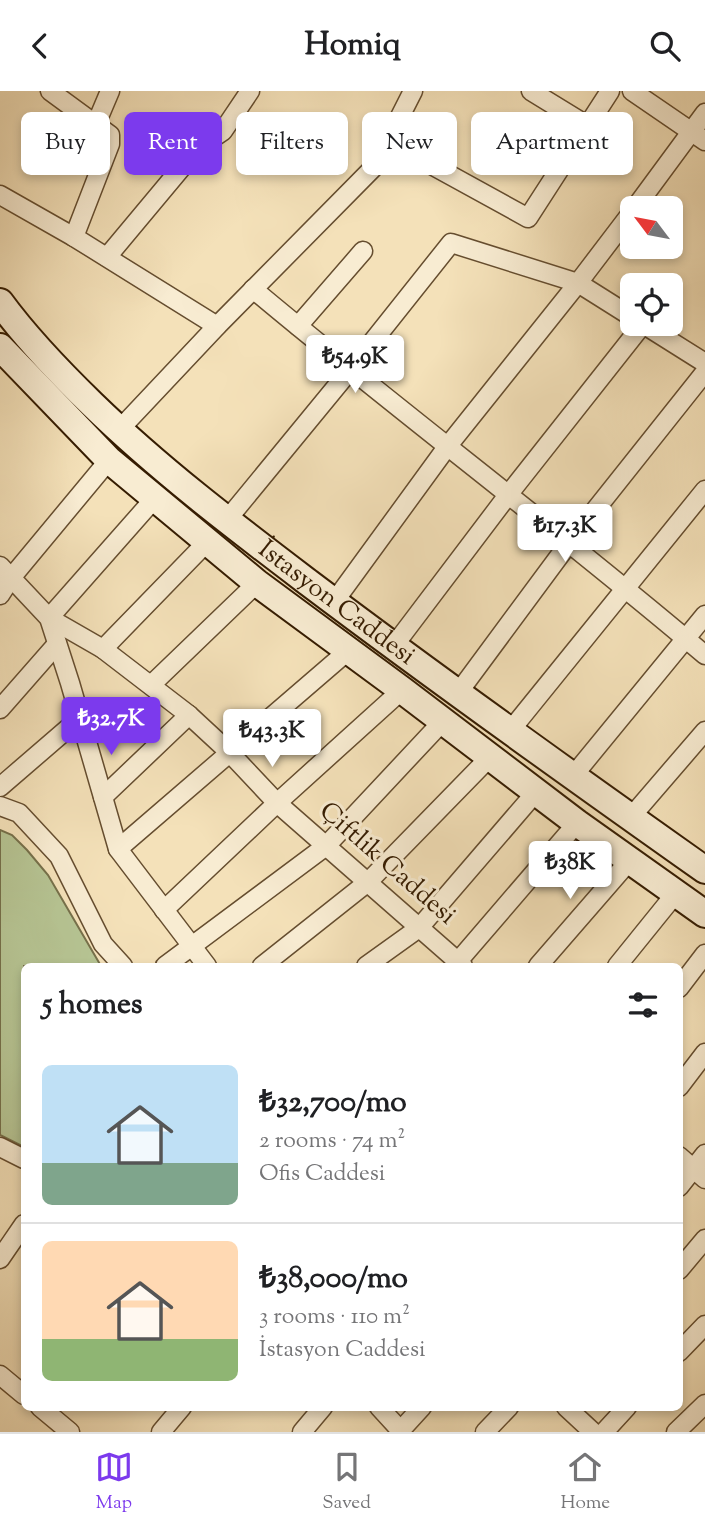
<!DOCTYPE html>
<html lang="en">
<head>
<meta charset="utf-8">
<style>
	body { margin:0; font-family:"Sorts Mill Goudy",serif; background:#f6f6f6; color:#202124; height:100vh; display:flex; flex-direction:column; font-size:26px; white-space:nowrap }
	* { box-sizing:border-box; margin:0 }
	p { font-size:23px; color:#757577 }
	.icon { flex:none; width:38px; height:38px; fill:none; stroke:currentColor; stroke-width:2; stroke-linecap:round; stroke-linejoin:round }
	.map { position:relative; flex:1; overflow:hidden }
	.side { position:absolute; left:21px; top:872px; width:662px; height:448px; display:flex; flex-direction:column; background:#fff; border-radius:10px; box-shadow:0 4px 10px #0003 }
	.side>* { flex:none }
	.guide { position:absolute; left:21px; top:21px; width:663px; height:63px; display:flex; gap:14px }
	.needle { width:46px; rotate:302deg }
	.controls { position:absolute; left:620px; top:105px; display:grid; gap:14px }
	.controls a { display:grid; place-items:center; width:63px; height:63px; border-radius:10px; background:#fff; box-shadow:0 4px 10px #0003; font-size:35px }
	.price { position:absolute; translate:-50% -60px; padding:0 16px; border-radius:7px; background:#fff; color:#222; font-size:23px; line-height:46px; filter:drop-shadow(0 2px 4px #0008) }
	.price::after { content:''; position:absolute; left:50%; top:42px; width:21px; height:16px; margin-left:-10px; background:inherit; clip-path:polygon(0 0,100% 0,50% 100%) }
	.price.active { background:#7c3aed; color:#fff }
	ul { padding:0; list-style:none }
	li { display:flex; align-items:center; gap:21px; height:175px; padding:0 21px }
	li+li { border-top:2px solid #e0e0e0 }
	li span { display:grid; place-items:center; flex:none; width:196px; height:140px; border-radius:10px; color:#555 }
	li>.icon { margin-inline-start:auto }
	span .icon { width:84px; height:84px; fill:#fffc; stroke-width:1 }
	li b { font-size:30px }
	h2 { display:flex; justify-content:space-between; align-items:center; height:84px; padding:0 21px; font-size:30px }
	.pill { padding:0 24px; border-radius:10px; background:#fff; box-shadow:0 4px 10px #0003; font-size:24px; line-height:63px }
	.pill.active { background:#7c3aed; color:#fff }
	header { display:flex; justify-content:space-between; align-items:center; height:91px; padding:0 21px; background:#fff; font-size:32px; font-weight:700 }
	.dock { display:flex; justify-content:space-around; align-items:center; height:98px; border-top:2px solid #e0e0e0; background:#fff; font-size:19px; color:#757577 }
	.dock a { display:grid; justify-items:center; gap:4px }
	.dock .active { color:#7c3aed }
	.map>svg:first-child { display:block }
</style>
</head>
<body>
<header><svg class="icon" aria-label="back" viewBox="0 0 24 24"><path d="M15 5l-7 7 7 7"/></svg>Homiq<svg class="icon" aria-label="search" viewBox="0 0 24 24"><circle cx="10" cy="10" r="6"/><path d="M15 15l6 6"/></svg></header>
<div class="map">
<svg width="705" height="1341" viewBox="0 0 705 1341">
	<rect width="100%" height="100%" fill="#f4e1b9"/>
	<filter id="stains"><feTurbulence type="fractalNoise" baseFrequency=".00286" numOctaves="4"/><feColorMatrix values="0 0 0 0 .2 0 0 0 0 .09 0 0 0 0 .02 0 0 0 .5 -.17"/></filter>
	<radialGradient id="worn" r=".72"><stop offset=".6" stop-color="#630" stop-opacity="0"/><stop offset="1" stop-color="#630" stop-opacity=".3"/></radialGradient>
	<polygon fill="#b6c493" stroke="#76704a" stroke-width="2" points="0,739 12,744 27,759 48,784 101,875 24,875 24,1056 0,1044"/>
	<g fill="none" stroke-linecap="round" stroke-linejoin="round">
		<g stroke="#654d2f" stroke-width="21">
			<g id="minor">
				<polyline points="50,0 110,44 110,53 74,146"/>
				<polyline points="531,0 588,35"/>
				<polyline points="632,0 705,50"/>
				<polyline points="96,33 110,0"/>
				<polyline points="388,50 528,127 610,0"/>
				<polyline points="0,104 74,146 217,235"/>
				<polyline points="635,117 705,22"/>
				<polyline points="107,166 198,57 223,40 250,0"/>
				<path d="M253 198C402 323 557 438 705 564"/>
				<polyline points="643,233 705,272"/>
				<polyline points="298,235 363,160"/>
				<polyline points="119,339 217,235 375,75 413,0"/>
				<polyline points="154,408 49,527 103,558 189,624 229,661 277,712 463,875"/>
				<polyline points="226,430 350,279 451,152 578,192 632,226"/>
				<polyline points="0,475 49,527 70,592 118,758 207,875"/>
				<polyline points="0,504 11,487 109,369"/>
				<polyline points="334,511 447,356 578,192 632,121"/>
				<polyline points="393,556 508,404 643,233"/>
				<polyline points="103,558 207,451"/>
				<polyline points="151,594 257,492"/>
				<polyline points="458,602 569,452 705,281"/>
				<polyline points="0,618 57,553"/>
				<polyline points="510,640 705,399"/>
				<polyline points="573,685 705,524"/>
				<polyline points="0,696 80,627"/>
				<polyline points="103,706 189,624"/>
				<polyline points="0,715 19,722 59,765 103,853 123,875"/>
				<polyline points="631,726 705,640"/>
				<polyline points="118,758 349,559"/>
				<polyline points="164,819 277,712 402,599"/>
				<polyline points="165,875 326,755 443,630"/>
				<polyline points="262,875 368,791 490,666"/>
				<polyline points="366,875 419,837 536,701"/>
				<polyline points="454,875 577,732"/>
				<polyline points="538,875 630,769"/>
				<polyline points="617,875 676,802"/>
				<polyline points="679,897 705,863"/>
				<polyline points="679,996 705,962"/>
				<polyline points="0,1056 24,1068"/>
				<polyline points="679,1065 705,1088"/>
				<polyline points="679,1096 705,1063"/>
				<polyline points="0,1168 24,1133"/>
				<polyline points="679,1179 705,1148"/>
				<polyline points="679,1261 705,1234"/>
				<polyline points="0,1284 24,1304"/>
				<polyline points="40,1316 70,1341"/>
				<polyline points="379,1316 402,1341"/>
				<polyline points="566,1316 593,1341"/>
				<polyline points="400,1340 422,1316"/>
				<polyline points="161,1341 182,1316"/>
				<polyline points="302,1341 323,1316"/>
				<polyline points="485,1341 509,1316"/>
				<polyline points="604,1341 627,1316"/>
				<polyline points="676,1341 705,1313"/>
			</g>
		</g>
		<g stroke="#351c01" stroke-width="30">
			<g id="secondary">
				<path id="s1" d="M0 211C27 248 59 281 92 313 160 379 234 435 309 492 439 590 572 685 705 779"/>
				<polyline points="0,256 109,369 257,492 402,599 577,732 705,823"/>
			</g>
		</g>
		<use href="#minor" stroke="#f8ecd2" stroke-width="18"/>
		<use href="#secondary" stroke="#f8ecd2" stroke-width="26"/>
	</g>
	<g text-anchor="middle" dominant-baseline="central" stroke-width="6" stroke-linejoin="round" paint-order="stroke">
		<g font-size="26" fill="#351c01" stroke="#f8ecd2">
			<text stroke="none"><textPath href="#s1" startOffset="453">İstasyon Caddesi</textPath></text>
			<text transform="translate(387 773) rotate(41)">Çiftlik Caddesi</text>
		</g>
	</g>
	<rect width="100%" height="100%" filter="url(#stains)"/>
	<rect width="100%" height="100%" fill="url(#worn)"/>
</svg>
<div class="controls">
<a><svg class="needle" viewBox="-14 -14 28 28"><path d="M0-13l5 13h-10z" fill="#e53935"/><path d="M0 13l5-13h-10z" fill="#757577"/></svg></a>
<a><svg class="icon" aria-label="locate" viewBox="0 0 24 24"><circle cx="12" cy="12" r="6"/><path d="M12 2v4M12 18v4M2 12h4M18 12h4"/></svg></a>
</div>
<b class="price" style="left:355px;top:304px">₺54.9K</b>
<b class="price" style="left:565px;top:473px">₺17.3K</b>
<b class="price active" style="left:111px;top:666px">₺32.7K</b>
<b class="price" style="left:272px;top:678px">₺43.3K</b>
<b class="price" style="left:570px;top:810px">₺38K</b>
<div class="guide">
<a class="pill">Buy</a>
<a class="pill active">Rent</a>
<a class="pill">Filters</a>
<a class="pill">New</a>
<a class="pill">Apartment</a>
</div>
<section class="side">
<h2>5 homes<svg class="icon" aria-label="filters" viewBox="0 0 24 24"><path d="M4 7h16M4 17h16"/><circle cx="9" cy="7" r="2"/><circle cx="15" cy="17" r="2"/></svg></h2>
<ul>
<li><span style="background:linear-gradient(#bfe0f5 70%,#7fa58c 0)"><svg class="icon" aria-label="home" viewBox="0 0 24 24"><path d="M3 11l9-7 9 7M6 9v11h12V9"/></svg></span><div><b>₺32,700/mo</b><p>2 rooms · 74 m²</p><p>Ofis Caddesi</p></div></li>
<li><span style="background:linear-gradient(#ffd9b3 70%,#8fb573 0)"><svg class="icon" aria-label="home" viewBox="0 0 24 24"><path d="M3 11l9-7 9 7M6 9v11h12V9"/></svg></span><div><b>₺38,000/mo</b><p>3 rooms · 110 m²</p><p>İstasyon Caddesi</p></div></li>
</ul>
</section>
</div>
<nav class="dock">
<a class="active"><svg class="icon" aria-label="map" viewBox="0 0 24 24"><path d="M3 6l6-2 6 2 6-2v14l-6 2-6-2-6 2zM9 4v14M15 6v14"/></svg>Map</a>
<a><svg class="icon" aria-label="saved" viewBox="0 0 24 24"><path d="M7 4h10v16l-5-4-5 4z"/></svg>Saved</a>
<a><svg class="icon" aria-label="home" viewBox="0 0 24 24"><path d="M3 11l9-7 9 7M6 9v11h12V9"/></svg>Home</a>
</nav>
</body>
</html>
